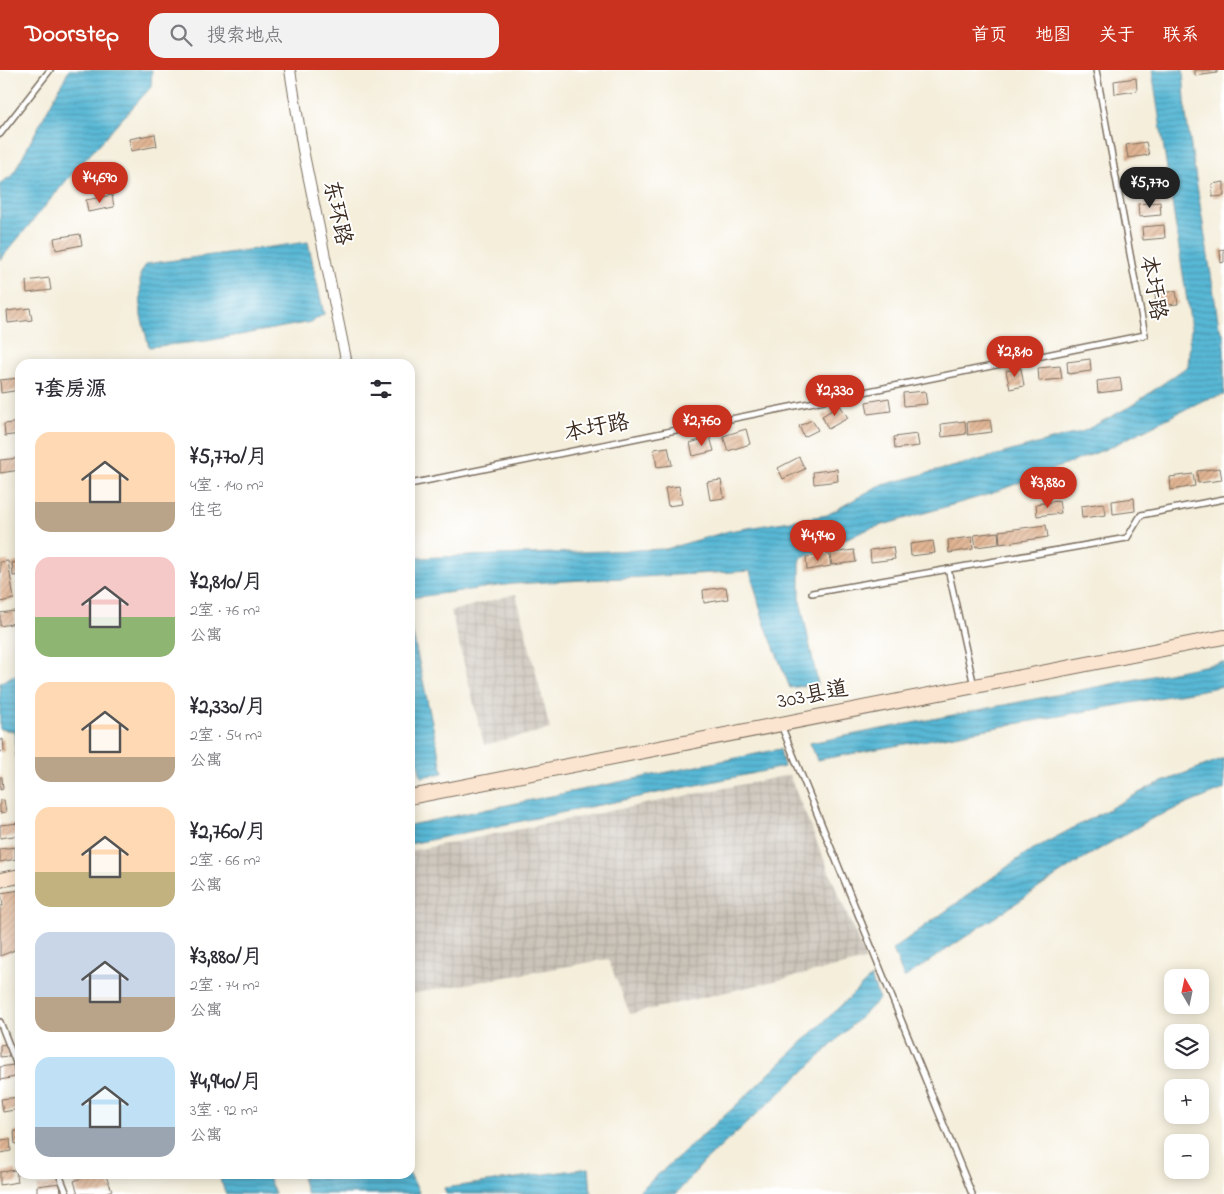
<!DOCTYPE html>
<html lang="zh">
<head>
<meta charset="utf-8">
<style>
	body { margin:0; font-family:"Indie Flower","LXGW WenKai TC",sans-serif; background:#f2f2f3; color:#2b2b33; height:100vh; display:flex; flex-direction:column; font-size:19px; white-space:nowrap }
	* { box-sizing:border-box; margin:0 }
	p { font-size:16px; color:#7c7c81 }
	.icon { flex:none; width:28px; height:28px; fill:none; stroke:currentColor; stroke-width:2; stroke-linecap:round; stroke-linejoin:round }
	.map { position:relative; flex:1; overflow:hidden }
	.panel { position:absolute; left:15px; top:289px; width:400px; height:820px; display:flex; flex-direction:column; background:#fff; border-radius:15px; box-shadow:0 2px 12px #0003 }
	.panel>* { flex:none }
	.needle { width:32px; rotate:351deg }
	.buttons { position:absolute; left:1164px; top:899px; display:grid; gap:10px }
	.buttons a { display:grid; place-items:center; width:45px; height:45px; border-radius:10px; background:#fff; box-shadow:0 2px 12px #0003; font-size:25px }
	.price { position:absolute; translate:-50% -42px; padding:0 11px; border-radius:18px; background:#c8321e; color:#fff; font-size:16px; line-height:32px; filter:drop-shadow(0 1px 2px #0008) }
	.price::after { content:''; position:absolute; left:50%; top:30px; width:15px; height:11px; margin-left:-8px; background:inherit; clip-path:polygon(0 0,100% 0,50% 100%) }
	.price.active { background:#222; color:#fff }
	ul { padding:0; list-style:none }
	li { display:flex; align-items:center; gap:15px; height:125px; padding:0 20px }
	li span { display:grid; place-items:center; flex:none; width:140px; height:100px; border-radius:15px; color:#555 }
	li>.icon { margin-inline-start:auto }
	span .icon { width:60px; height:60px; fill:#fffc; stroke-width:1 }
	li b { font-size:21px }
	h2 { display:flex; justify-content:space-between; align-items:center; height:60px; padding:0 20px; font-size:21px }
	header { display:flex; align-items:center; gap:30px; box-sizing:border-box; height:70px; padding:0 25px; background:#c8321e; color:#fff }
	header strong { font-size:24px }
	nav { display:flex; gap:28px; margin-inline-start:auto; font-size:18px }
	.search { width:350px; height:45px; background:#f2f2f3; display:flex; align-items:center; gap:12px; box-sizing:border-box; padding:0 18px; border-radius:15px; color:#7c7c81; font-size:19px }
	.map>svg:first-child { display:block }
</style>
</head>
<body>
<header>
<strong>Doorstep</strong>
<div class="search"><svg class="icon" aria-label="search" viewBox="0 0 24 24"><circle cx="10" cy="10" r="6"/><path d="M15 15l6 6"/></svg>搜索地点</div>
<nav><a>首页</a><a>地图</a><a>关于</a><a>联系</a></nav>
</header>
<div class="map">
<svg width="1224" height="1124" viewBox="0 0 1224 1124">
	<defs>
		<pattern id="industrial-grid" width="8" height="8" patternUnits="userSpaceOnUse" patternTransform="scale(1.25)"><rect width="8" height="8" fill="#cac3b8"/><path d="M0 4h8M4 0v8" fill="none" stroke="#aea89e"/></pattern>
		<pattern id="water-rules" width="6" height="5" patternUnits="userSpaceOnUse" patternTransform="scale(1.25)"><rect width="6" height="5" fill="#58b8d6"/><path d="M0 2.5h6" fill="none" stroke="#4a96ad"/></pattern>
		<pattern id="building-hatch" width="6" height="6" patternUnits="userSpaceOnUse" patternTransform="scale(1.25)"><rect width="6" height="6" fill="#e2b694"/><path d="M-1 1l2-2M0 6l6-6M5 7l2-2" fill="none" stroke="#b89478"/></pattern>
	</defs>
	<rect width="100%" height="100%" fill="#fff"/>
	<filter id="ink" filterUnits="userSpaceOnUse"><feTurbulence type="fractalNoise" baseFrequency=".02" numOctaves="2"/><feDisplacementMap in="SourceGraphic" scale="10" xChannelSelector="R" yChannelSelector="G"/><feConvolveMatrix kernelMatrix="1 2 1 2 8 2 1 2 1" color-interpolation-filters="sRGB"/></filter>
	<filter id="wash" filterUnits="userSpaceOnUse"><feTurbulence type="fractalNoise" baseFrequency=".0096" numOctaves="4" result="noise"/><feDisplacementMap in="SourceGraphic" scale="20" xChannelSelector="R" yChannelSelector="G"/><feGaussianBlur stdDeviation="1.12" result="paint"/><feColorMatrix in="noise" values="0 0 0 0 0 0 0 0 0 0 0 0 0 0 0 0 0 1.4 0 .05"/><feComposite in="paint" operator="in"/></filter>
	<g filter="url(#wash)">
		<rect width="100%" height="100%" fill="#f4eedb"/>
		<g fill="url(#industrial-grid)">
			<polygon points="516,524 550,659 484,675 451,541"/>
			<polygon points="789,705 866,890 630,944 608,889 410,924 410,781"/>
		</g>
		<g fill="url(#water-rules)" stroke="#4a717a">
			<polygon points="69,0 152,0 151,17 66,111 0,190 0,113 12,106"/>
			<polygon points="1152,0 1183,0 1186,45 1219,256 1224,265 1224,325 1204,330 1106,379 990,424 869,459 800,488 800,530 818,614 790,618 764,552 750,501 512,514 410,528 410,488 413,488 666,479 729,461 827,445 878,416 975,391 1084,361 1131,336 1188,296 1191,257"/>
			<polygon points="308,172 324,244 311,252 206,271 149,277 141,246 140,205 146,194"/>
			<polygon points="410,551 443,703 421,707 410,656"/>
			<polygon points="1224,592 1224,616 817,690 810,673"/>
			<polygon points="20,604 20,733 14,661 0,659 0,613 12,606"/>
			<polygon points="780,679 784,697 410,774 410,755"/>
			<polygon points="1224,688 1224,719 1153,748 1079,791 904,908 893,879 1028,782 1152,716"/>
			<polygon points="871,907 879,929 815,991 703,1093 676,1124 636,1124 732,1039"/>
			<polygon points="589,1098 591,1124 446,1124 444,1118"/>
			<polygon points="218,1104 267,1104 275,1124 226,1124"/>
			<polygon points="301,1104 410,1104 420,1124 307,1124"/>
		</g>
		<g id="blocks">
			<g fill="url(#building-hatch)">
				<polygon points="1195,0 1217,0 1217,3 1195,6"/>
				<polygon points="1136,8 1137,21 1115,24 1114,11"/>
				<polygon points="155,64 157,76 131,81 129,69"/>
				<polygon points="1146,72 1149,85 1128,88 1126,75"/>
				<polygon points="1155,101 1156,114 1134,116 1133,103"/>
				<polygon points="1224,112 1224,126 1213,127 1212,114"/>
				<polygon points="112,125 114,137 88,142 86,130"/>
				<polygon points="1160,132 1161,145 1139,147 1138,134"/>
				<polygon points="1164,155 1165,168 1143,170 1142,157"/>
				<polygon points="80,164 82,175 56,180 54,168"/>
				<polygon points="1224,179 1224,192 1221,193 1220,180"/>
				<polygon points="49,208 51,220 27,223 26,211"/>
				<polygon points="1176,221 1178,234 1156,236 1155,224"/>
				<polygon points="30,238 32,250 8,253 7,241"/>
				<polygon points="1090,289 1091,301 1068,304 1067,292"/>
				<polygon points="1060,296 1062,309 1039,311 1038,298"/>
				<polygon points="1021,298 1024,316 1010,319 1006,301"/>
				<polygon points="20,308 20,320 1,323 0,310"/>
				<polygon points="1120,308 1122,320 1098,323 1097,311"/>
				<polygon points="925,321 927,334 904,336 903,323"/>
				<polygon points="889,328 891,341 868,344 866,332"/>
				<polygon points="840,335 848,348 828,359 822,346"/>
				<polygon points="812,350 818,360 804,367 799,356"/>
				<polygon points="990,350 992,362 968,365 967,352"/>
				<polygon points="965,351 966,364 942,367 941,354"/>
				<polygon points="20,352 20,364 5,366 4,354"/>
				<polygon points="746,359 750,374 728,381 723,366"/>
				<polygon points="917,364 919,376 895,379 894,367"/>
				<polygon points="710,367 714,381 693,386 690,373"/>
				<polygon points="668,377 672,395 657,397 654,379"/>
				<polygon points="799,387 805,399 783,409 778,398"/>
				<polygon points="20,388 20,400 0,403 0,390"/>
				<polygon points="1220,398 1222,410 1198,413 1197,401"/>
				<polygon points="837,399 838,411 814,414 813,402"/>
				<polygon points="1193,404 1195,416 1171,420 1170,407"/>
				<polygon points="721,410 724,428 710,430 707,412"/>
				<polygon points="679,416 682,434 668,436 665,418"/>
				<polygon points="1134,428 1135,441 1113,444 1112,431"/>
				<polygon points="1059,431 1061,443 1037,446 1036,434"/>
				<polygon points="1104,433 1106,445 1082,448 1081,436"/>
				<polygon points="1046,455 1048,467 1000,474 999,461"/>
				<polygon points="998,462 999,474 976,477 974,465"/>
				<polygon points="972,467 973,479 949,483 948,470"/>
				<polygon points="933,471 935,483 911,486 910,474"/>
				<polygon points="893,477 895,489 871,492 870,480"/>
				<polygon points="854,480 856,492 832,495 831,483"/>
				<polygon points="829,484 831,496 807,500 806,487"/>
				<polygon points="8,491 14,529 0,532 0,492"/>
				<polygon points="20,492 20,505 13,506 12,493"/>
				<polygon points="726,517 728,529 704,533 703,520"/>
				<polygon points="20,540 20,552 18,553 17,541"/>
				<polygon points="14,541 16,553 0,556 0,543"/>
				<polygon points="3,669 4,681 0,682 0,670"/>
				<polygon points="0,707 2,707 3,719 0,720"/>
				<polygon points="4,730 6,742 0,743 0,731"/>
				<polygon points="20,753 20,765 0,768 0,755"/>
				<polygon points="15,777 16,789 0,792 0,779"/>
				<polygon points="20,820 20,878 0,886 0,836 3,836 1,823"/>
				<polygon points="7,974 9,986 0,987 0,975"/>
				<polygon points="13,995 15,1007 0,1010 0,997"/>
				<polygon points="20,1027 20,1039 3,1042 1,1029"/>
				<polygon points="14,1061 20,1061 20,1073 15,1074"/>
				<polygon points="10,1069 11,1081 0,1083 0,1070"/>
				<polygon points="16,1100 18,1112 0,1115 0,1102"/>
				<polygon points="92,1104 105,1104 112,1120 102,1124 78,1124 74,1111"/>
				<polygon points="60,1113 61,1124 37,1124 37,1116"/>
			</g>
		</g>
	</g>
	<g filter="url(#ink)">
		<use href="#blocks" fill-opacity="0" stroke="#7c6f60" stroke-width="1"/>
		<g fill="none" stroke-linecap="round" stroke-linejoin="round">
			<g stroke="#7c6f60" stroke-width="8">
				<g id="lane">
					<polyline points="0,64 50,0"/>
					<polyline points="410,414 1145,265 1096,0"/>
					<polyline points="948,499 974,616"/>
					<polyline points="812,523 1127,468 1141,445 1224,429"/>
					<polyline points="781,655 972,1124"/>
					<polyline points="0,952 20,1003"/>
					<polyline points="59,1104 67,1124"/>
				</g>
			</g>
			<g stroke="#7c6f60" stroke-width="12">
				<polyline id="street" points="290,0 303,80 347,294"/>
			</g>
			<g stroke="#7c6f60" stroke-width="16">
				<g id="secondary">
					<polyline points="410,727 1224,567"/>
					<polyline points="0,810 20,806"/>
				</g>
			</g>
			<use href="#lane" stroke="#fff" stroke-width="5"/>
			<use href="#street" stroke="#fff" stroke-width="10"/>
			<use href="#secondary" stroke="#fce5d0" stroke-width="14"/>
		</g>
	</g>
	<g text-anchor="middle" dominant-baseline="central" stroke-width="4" stroke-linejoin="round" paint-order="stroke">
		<g font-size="22" fill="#3b2a1e" stroke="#fff">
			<text transform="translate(336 143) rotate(78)">东环路</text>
			<text transform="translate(1152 218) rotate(80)">本圩路</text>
			<text transform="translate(597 359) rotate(-11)">本圩路</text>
			<text transform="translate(813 626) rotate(-11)">303县道</text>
		</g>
	</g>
</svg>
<div class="buttons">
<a><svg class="needle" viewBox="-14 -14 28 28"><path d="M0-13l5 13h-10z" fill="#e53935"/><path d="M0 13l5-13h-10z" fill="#7c7c81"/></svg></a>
<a><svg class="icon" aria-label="layers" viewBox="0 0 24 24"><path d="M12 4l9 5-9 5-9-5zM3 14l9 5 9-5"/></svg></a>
<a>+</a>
<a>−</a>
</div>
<b class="price" style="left:100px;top:134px">¥4,690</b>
<b class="price active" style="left:1150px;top:139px">¥5,770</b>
<b class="price" style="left:1015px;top:308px">¥2,810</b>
<b class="price" style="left:835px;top:347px">¥2,330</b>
<b class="price" style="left:702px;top:377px">¥2,760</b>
<b class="price" style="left:1048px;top:439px">¥3,880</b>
<b class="price" style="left:818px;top:492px">¥4,940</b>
<section class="panel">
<h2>7套房源<svg class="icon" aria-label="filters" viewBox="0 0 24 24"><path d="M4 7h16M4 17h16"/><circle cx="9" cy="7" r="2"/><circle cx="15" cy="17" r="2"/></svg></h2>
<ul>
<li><span style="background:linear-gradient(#ffd9b3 70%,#b9a48a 0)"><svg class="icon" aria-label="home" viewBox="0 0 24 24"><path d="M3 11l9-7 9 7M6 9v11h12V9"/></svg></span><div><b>¥5,770/月</b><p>4室 · 140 m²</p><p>住宅</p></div></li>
<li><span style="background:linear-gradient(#f6c9c9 60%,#8fb573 0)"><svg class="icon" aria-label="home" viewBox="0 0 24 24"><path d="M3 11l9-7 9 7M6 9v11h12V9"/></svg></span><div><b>¥2,810/月</b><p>2室 · 76 m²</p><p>公寓</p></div></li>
<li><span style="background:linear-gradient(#ffd9b3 75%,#b9a48a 0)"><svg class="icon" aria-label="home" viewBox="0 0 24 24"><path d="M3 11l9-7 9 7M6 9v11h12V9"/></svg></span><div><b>¥2,330/月</b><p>2室 · 54 m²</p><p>公寓</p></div></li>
<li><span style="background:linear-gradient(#ffd9b3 65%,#c2b280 0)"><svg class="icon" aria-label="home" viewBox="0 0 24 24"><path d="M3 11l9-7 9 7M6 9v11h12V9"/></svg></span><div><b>¥2,760/月</b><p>2室 · 66 m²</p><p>公寓</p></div></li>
<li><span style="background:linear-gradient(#c9d6e8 65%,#b9a48a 0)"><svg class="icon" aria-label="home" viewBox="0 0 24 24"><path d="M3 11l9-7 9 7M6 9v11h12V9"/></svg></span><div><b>¥3,880/月</b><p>2室 · 74 m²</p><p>公寓</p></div></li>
<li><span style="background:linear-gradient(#bfe0f5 70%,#9aa5b1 0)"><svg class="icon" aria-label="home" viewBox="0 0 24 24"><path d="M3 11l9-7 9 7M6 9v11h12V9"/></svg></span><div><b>¥4,940/月</b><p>3室 · 92 m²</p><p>公寓</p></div></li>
</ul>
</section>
</div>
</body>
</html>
